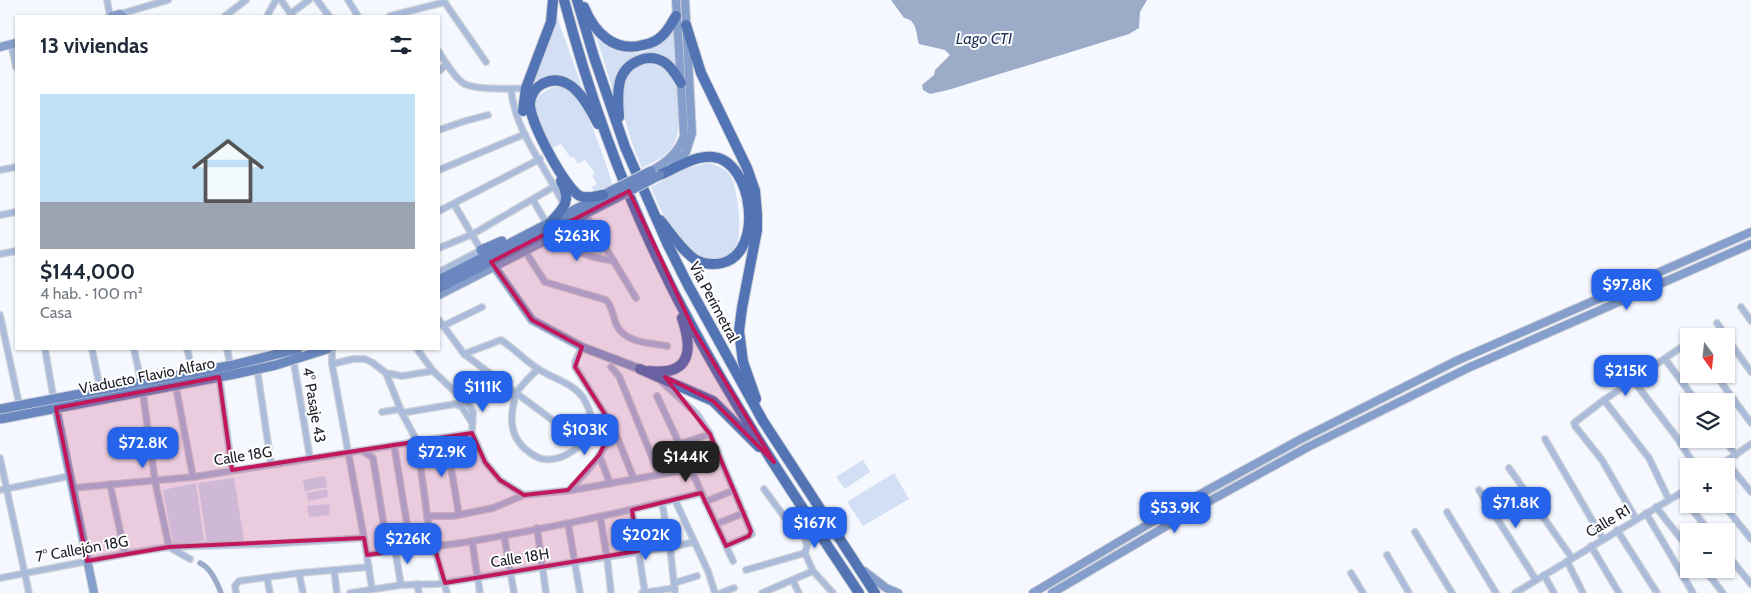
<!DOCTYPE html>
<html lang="es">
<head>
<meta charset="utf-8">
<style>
	body { margin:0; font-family:Cabin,sans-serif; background:#f6f6f7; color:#1f2937; height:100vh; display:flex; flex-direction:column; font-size:19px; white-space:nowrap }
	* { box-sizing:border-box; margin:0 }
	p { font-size:16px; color:#747a83 }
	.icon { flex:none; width:28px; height:28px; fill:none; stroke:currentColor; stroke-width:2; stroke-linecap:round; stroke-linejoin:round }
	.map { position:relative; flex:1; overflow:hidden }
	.side { position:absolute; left:15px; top:15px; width:425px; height:335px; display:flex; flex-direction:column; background:#fff; border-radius:0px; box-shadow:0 1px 4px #0004 }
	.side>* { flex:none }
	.needle { width:32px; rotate:165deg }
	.controls { position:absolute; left:1680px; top:328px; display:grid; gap:10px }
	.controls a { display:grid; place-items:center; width:55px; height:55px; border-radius:0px; background:#fff; box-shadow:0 1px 4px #0004; font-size:25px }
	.price { position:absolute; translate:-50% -42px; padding:0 11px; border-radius:10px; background:#2563eb; color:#fff; font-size:16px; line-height:32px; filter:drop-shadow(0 1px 2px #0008) }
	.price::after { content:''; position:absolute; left:50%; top:30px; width:15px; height:11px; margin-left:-8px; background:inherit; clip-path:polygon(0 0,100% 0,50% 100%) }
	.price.active { background:#222; color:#fff }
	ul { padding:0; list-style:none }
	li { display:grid; align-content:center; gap:10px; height:265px; padding:0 25px }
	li+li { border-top:1px solid #e0e1e3 }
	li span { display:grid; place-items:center; height:155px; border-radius:0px; color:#555 }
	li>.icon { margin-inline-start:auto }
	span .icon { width:90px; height:90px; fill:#fffc; stroke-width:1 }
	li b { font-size:21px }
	h2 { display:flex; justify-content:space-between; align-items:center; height:60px; padding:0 25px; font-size:21px }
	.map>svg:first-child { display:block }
</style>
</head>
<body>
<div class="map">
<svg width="1751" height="593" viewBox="0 0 1751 593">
	<rect width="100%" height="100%" fill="#f5f8ff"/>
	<g fill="#d2dff5">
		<polygon points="557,17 584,93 573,82 528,89 545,52"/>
		<path d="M674 29 679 71 670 63 636 59 615 97 597 39C626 60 651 59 674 29Z"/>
		<path d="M649 63C657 65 667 69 672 77 681 90 682 132 673 146 666 157 653 162 642 168 631 141 600 67 649 63Z"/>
		<path d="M554 87C561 87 568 87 573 92 585 101 608 168 613 186L595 193 592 187 597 184 592 176 595 173 585 160 578 164 574 157H570L561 144 552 148C539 125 518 101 554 87Z"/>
		<path d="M708 163C717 165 726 169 731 177 735 184 735 191 737 199 740 220 741 236 734 256 726 258 714 263 707 261 680 252 660 211 651 187L685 169Z"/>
		<polygon points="863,460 870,472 845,489 836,477"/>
		<polygon points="894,473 909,499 863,526 847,502"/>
		<polygon points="325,476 327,487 305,491 303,480"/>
		<polygon points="234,478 244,541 207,543 198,483"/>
		<polygon points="196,483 204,541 173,544 163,490"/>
		<polygon points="327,489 328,497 308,501 307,493"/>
		<polygon points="329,504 330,515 309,517 307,506"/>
	</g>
	<path fill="#9babc8" d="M891 0H1147L1140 12 1139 28 1129 34 948 90 930 94 923 90 922 85 934 75 935 70 950 55 945 50 919 44C916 33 917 20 904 18Z"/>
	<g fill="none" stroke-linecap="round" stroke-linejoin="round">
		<path stroke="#9babc8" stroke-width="5.5" d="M200 563C211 568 217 582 221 593"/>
		<g stroke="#cfd2d8" stroke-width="8">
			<g id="street">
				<polyline points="107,0 110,16"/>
				<polyline points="281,0 292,16"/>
				<polyline points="317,0 329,16"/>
				<polyline points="348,0 358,16"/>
				<polyline points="443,0 486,62"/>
				<polyline points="120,14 168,0"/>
				<polyline points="290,14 309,0"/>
				<polyline points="225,16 246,0"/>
				<polyline points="267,16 276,0"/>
				<polyline points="390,16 445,2"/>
				<polyline points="11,44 16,67"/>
				<path d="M439 52C445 61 453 76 463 83 473 90 513 89 526 88"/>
				<polyline points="439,71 447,64"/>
				<path d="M511 89C515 132 546 167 564 205"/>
				<polyline points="439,130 465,121 488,115"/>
				<polyline points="0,170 16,167"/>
				<polyline points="439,170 525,134"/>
				<polyline points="533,200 547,224"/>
				<polyline points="439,211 540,159"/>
				<polyline points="0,215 16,212"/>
				<polyline points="586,215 636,298"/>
				<polyline points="547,240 593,257 614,261"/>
				<polyline points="439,248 473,234 555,186"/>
				<path d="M525 251 545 282 606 300C613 307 613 318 617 326 626 343 650 343 667 346"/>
				<polyline points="0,254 16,251"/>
				<polyline points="439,272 481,250 454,204"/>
				<polyline points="1741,307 1751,321"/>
				<polyline points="0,315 20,408"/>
				<polyline points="439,320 464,354 551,419"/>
				<polyline points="1717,323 1726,336"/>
				<polyline points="443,326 482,307"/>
				<polyline points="1726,337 1751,372"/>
				<polyline points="582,347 575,362 575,367 613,427 634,479"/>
				<polyline points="45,349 54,401"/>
				<polyline points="92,349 101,393"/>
				<polyline points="134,349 142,387 155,481 169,547"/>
				<polyline points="187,349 194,376"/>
				<polyline points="227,349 231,369"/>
				<polyline points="332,349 332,364 364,538 372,589"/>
				<polyline points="417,349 433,371 469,405 473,412 472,433 485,462 500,480 524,495"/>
				<path d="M464 354 501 340C514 348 524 360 537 368 552 379 573 382 584 399 588 406 592 416 591 424 589 445 562 462 543 459 538 458 533 455 529 452 512 440 509 422 514 402 515 399 515 395 517 392 523 383 531 376 538 369"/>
				<polyline points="293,358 310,458"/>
				<polyline points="1665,359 1696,401"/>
				<polyline points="332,364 353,359 365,359 373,363 386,373 402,413 417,441 429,529 447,593"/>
				<polyline points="260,366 258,375 271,464"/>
				<polyline points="611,367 619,376 659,474"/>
				<polyline points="386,373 402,376 433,371"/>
				<polyline points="219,374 232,470"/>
				<polyline points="1715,374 1751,423"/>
				<polyline points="1633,380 1678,439 1695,466"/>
				<polyline points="175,382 193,477"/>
				<polyline points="662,382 697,414 710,434 751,531 752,534 749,536 726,546"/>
				<path d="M657 396C683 451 707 506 733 561"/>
				<polyline points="1604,400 1649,458 1669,500"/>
				<polyline points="382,412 401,409"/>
				<polyline points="402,413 455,404 462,407 472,423"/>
				<polyline points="446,438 459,515"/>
				<polyline points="1545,439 1603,539"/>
				<polyline points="1724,439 1736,455"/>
				<polyline points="680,444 710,434"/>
				<polyline points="394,445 411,548"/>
				<polyline points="363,451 373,458 388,551"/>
				<polyline points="599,455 610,483"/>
				<polyline points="0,458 29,593"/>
				<polyline points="1726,461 1751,492"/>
				<polyline points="1719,466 1751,444"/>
				<polyline points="1509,468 1572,558"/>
				<polyline points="110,484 125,554"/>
				<polyline points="72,488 193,477 472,433"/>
				<polyline points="764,489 791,526 804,533 807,546 805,553"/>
				<polyline points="0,490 70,476"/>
				<path d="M569 490C585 474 608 450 613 427"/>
				<polyline points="1479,490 1536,580"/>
				<polyline points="1680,494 1709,531"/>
				<polyline points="675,500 708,571 715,593"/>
				<polyline points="705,502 734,490"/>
				<polyline points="662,503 670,547 675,593"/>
				<polyline points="1723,504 1751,539"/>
				<polyline points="1656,507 1689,549"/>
				<polyline points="632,510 645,593"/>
				<polyline points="1447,512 1496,593"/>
				<polyline points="1646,513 1693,593"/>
				<polyline points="427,516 453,516 493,508 524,495 573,490 691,469"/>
				<polyline points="600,516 607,557 611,593"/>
				<polyline points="1636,519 1602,460 1575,426 1574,423 1604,400 1689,342"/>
				<polyline points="568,523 580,593"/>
				<polyline points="716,524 744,513"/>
				<polyline points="537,528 546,593"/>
				<polyline points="1617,530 1657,593"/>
				<polyline points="1415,532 1452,593"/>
				<polyline points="504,535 514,593"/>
				<polyline points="472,541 480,593"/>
				<polyline points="1591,546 1619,593"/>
				<polyline points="169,547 190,559"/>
				<polyline points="395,549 401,585"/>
				<polyline points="1726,553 1751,584"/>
				<path d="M367 555C402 548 438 547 473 541 549 528 626 512 701 493"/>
				<polyline points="1387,555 1409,593"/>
				<polyline points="1567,561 1583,593"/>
				<polyline points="1704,569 1723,593"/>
				<polyline points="334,570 337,593"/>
				<polyline points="746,570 805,553 813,571 833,593"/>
				<polyline points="299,573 303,593"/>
				<polyline points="1351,573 1363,593"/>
				<polyline points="1544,575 1554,593"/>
				<polyline points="0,578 125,554 169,547 268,544 364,538"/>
				<polyline points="267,578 270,593"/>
				<polyline points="793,581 799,593"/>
				<polyline points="674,583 697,576"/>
				<polyline points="417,584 419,593"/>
				<polyline points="236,593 235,586 239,581 299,573 369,567"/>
				<polyline points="350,593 401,585 437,584 670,547 694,542"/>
				<polyline points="642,593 675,588"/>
				<polyline points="721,593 734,588"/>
				<polyline points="762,593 813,571"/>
				<polyline points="1515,593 1689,488"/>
			</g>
		</g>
		<g stroke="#cfd2d8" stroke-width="10">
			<g id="secondary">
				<polyline points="112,16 120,14 123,16"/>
				<polyline points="0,47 16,43"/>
				<polyline points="672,167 686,152 692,133 685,0"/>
				<path d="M651 171C666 163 679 153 684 136L676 0"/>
				<polyline points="491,262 532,320 582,347 640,369"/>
				<polyline points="439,295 580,223 588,212"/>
				<polyline points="194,377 260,364 292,356"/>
				<polyline points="55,403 94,593"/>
				<polyline points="0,413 111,392"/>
				<polyline points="864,571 886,588 898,593"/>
				<polyline points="1033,593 1184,503 1303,438 1456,361 1751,232"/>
				<polyline points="1052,593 1204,504 1308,447 1468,368 1751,244"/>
			</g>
		</g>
		<g stroke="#cfd2d8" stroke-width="11">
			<g id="primary">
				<polyline points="481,250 502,241"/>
				<polyline points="439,280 613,190"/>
				<polyline points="439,288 616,198"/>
			</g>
		</g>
		<g stroke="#cfd2d8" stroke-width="12">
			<g id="highway">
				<path d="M564 0C594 114 637 227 694 330 743 421 802 507 859 593"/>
				<polyline points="577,0 594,57 625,147 667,243 688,285 763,421 875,593"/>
				<path d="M584 7C594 32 614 53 643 45 650 44 658 40 663 35 669 29 672 22 676 16"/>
				<polyline points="686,25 701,73 747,168 755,191 757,214 757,230 742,308 739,331 743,362 756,399"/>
				<polyline points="523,111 526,88 551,22 553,0"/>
				<path d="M619 117C618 105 617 93 620 81 625 63 647 52 664 62 672 67 676 75 681 83"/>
				<path d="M598 124C588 104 570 69 542 84 535 88 531 95 530 103 528 119 566 190 580 196 587 199 596 196 603 195"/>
				<path d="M660 175C676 168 695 155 713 157 753 161 765 253 722 263 713 265 704 264 696 260 682 251 671 233 660 220"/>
				<path d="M550 223C564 208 572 201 561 181"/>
				<polyline points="640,369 713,401 759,447"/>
				<path d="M649 371C691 376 693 350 682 318"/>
			</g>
		</g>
		<use href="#street" stroke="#abbcdb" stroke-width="5.5"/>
		<use href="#secondary" stroke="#859ecb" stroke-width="8"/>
		<use href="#primary" stroke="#6a88bf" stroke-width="9"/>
		<use href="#highway" stroke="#5374b4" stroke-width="10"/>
		<g stroke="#cfd2d8" stroke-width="11" stroke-linecap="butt">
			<g id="primary-bridge">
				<polyline points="613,190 651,171"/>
				<polyline points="616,198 660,175"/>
				<polyline points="0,409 233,365 298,349"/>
				<polyline points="0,419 235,374 276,365 327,349"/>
			</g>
		</g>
		<use href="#primary-bridge" stroke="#6a88bf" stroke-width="9"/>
	</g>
	<path fill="#c2185b" fill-opacity="0.2" stroke="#c2185b" stroke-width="4" stroke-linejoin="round" d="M629 191 694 330 774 462 713 401 665 377 710 434 751 531 749 536 726 546 701 493 632 510 638 551 445 583 434 546 367 555 364 538 169 547 87 561 56 408 219 377 232 470 472 433 485 462 500 480 524 495 568 490 599 455 613 427 575 367 582 347 532 320 491 262Z"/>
	<g text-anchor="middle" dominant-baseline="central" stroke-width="4" stroke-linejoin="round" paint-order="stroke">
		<g font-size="15" fill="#202329" stroke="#fff">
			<text transform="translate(714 302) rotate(62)">Vía Perimetral</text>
			<text transform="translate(147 376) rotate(-11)">Viaducto Flavio Alfaro</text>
			<text transform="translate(314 405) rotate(80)">4° Pasaje 43</text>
			<text transform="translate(243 456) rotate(-9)">Calle 18G</text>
			<text transform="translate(1608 521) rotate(-31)">Calle R1</text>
			<text transform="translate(82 549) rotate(-10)">7° Callejón 18G</text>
			<text transform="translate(520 558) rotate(-9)">Calle 18H</text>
		</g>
		<g font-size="16" font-style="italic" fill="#1d325a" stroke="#fff">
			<text x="984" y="38">Lago CTI</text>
		</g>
	</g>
</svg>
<div class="controls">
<a><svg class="needle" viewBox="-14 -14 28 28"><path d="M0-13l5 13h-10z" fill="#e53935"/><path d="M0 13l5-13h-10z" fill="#747a83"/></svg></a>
<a><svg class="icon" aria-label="layers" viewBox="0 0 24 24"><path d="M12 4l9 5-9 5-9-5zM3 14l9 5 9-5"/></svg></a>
<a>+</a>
<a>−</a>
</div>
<b class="price" style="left:577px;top:262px">$263K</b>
<b class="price" style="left:1627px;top:311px">$97.8K</b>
<b class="price" style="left:1626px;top:397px">$215K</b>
<b class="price" style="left:483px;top:413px">$111K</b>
<b class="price" style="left:585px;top:456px">$103K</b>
<b class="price" style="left:143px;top:469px">$72.8K</b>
<b class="price" style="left:442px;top:478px">$72.9K</b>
<b class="price active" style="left:686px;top:483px">$144K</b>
<b class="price" style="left:1516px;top:529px">$71.8K</b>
<b class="price" style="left:1175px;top:534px">$53.9K</b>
<b class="price" style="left:815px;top:549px">$167K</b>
<b class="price" style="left:646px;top:561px">$202K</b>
<b class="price" style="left:408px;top:565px">$226K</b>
<section class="side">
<h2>13 viviendas<svg class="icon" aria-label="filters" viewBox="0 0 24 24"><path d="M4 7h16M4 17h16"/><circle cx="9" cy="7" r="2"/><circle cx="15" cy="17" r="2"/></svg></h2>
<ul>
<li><span style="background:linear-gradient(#bfe0f5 70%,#9aa5b1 0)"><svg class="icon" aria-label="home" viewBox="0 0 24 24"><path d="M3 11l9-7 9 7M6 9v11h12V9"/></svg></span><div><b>$144,000</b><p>4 hab. · 100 m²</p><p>Casa</p></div></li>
</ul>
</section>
</div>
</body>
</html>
